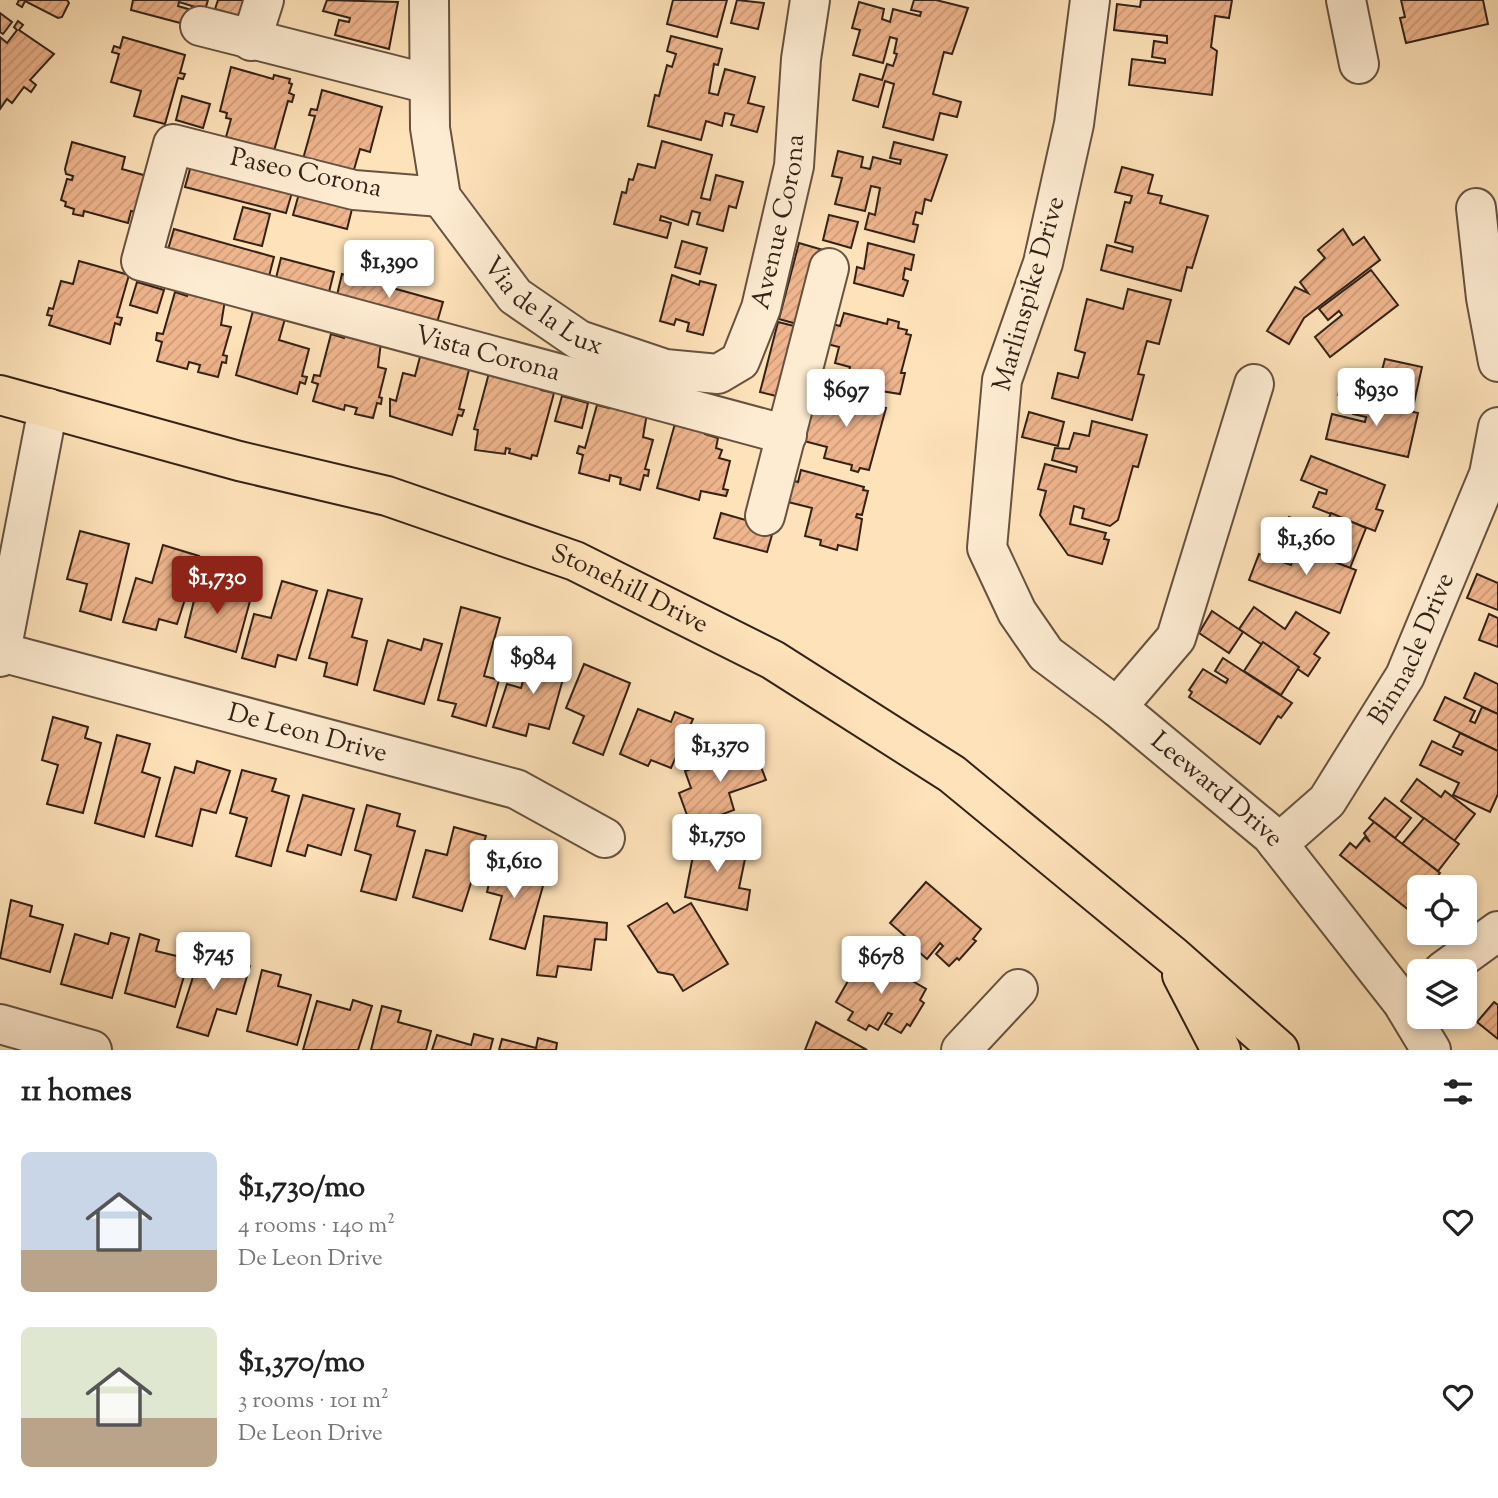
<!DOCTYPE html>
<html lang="en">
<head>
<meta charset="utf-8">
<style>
	body { margin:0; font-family:"Sorts Mill Goudy",serif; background:#f2f2f2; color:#222; height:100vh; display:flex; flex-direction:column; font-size:26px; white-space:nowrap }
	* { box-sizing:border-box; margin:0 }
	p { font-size:23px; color:#767676 }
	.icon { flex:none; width:38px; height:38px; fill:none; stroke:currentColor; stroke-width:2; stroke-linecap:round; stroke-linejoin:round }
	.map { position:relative; height:1050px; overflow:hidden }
	.sheet { display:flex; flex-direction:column; background:#fff; flex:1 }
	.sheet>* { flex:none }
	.controls { position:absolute; left:1407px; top:875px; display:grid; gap:14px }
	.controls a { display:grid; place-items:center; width:70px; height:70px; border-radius:10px; background:#fff; box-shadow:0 4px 10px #0003; font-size:35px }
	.price { position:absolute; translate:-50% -60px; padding:0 16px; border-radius:7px; background:#fff; color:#222; font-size:23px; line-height:46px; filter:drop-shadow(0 2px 4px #0008) }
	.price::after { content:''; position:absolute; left:50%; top:42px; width:21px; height:16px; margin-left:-10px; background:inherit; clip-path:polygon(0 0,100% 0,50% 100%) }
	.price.current { background:#8f2418; color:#fff }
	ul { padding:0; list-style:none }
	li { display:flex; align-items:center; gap:21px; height:175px; padding:0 21px }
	li span { display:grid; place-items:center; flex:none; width:196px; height:140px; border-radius:10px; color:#555 }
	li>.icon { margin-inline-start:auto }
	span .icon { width:84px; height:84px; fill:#fffc; stroke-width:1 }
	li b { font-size:30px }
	h2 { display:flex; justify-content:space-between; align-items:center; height:84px; padding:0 21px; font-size:30px }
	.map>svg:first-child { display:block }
</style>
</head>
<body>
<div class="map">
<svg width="1498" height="1050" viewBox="0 0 1498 1050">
	<defs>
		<pattern id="building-hatch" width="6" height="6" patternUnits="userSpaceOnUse" patternTransform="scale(1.75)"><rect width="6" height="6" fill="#efb58d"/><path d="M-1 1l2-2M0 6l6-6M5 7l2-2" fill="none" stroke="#cd9b79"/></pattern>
	</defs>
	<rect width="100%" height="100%" fill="#fee2b9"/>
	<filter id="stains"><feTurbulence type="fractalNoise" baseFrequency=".00286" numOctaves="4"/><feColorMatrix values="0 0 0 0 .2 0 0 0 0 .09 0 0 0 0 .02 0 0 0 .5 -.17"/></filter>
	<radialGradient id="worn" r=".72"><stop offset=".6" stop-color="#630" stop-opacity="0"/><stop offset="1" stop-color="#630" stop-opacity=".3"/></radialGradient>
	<g fill="url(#building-hatch)" stroke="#332218" stroke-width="2">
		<polygon points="19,0 67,0 69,3 62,17 58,18 25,1 22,7 17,4"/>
		<polygon points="133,0 208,0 205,10 179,2 178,6 188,9 184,24 131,10"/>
		<polygon points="218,0 245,0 240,16 215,9"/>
		<polygon points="327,0 398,2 389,49 335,35 339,20 349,22 350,18 323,11"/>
		<polygon points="673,0 727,0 717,37 667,24"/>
		<polygon points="737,0 764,3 758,29 731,23"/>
		<polygon points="914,0 936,0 968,8 952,54 944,52 933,94 961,102 957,117 940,113 933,140 883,127 894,84 885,81 878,107 853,100 860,74 882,80 887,64 893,66 897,54 894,53 897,39 890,37 883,63 853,55 860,30 852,28 859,2 884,9 882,19 890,22 893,9 920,16 921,12 911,10"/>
		<polygon points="1141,0 1232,0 1229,18 1215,16 1211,47 1217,51 1212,95 1129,85 1132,59 1165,63 1165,59 1152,57 1154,41 1167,43 1167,36 1114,30 1117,4 1140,7"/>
		<polygon points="1401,0 1483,0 1488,24 1406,43 1400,18 1405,17"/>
		<polygon points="0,13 12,22 3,34 0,32"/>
		<polygon points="18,21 23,25 19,30 54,54 30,80 36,85 31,92 24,87 12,103 7,99 0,109 0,37 7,43 17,30 14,27"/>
		<polygon points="671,36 722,49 718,65 714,64 709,93 718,95 725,69 755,77 748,103 764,107 757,132 731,125 734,115 725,113 722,126 706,121 701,140 648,126 655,95 659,96 667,65 672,67 676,54 667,51"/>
		<polygon points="123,37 185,55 180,73 185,74 183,79 178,78 165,124 134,116 141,91 111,82 119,54 112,52 114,46 120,48"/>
		<polygon points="231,67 273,79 274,75 290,79 289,83 292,84 289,93 294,95 292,102 288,101 274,151 226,137 231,119 226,118 227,113 220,111"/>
		<polygon points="322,90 382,107 370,152 360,149 353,173 303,159 315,116 309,115 311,109 317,110"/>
		<polygon points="182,96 210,104 203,128 176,120"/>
		<polygon points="662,141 712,155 701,198 710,200 716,175 743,182 736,208 729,206 723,231 697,224 700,213 692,211 688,225 661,216 660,220 671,223 667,238 614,224 622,192 626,193 629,179 633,180 638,164 655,168"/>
		<polygon points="72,142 125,157 122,169 147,176 140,213 131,211 128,223 84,211 83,216 73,214 74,209 65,206 66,202 61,200 67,179 72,180 73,176 66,174 65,169"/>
		<polygon points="894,142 947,155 931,201 925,199 922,214 916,212 913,224 918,225 914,242 865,229 869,213 875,215 880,188 871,186 865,211 835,204 842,178 832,176 838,151 863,157 861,167 870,169 873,157 900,164 901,160 890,158"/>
		<polygon points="192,162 293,189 286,213 185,187"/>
		<polygon points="1122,167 1153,175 1148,193 1162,196 1160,203 1208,216 1192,268 1187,267 1181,291 1101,270 1107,245 1132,252 1133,247 1115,242 1125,202 1130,203 1132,196 1115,192"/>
		<polygon points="300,190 353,205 347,229 293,215"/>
		<polygon points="243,207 270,214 262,246 234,239"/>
		<polygon points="829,215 858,222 851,248 823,240"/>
		<polygon points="174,229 274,257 268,280 167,253"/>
		<polygon points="1343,229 1353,245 1364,237 1380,260 1304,318 1289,344 1267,331 1295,287 1308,293 1300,282 1325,258 1318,250"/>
		<polygon points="682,241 707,248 700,274 675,267"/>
		<polygon points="799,243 823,250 804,326 779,319"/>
		<polygon points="868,243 914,255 911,270 905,268 903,279 908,281 903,296 854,283 857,267 864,269"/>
		<polygon points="281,258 334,272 328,296 275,282"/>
		<polygon points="79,261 129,275 117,317 122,318 120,325 115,323 110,344 49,325 52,316 47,315 49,308 53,309 61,281 73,284"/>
		<polygon points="1371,270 1398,305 1330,357 1315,337 1342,315 1339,311 1328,320 1319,309"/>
		<polygon points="342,274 443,302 436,326 336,299"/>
		<polygon points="672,275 699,285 700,281 716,285 703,335 687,331 689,323 676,319 674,325 660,321"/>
		<polygon points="137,282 164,290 157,313 130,305"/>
		<polygon points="189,287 225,300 221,325 231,327 223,355 227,356 226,363 222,362 218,377 198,372 200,365 189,362 187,369 157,361 162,342 156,340 157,333 163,334 175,292 187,296"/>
		<polygon points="1128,289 1171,300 1159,344 1147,341 1138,374 1144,375 1132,420 1052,398 1058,373 1078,378 1085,353 1075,350 1087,299 1123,309"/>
		<polygon points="254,307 286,315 279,340 309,349 302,376 307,377 305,384 300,382 297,394 236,375"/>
		<polygon points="844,313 887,324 888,319 899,322 898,328 907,330 906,334 911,335 901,373 905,373 900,394 862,388 863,383 847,379 850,367 835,363 839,347 827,344 832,324 840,326"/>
		<polygon points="778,322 802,328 784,398 760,392"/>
		<polygon points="346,330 381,342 378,367 386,369 379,397 382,398 381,404 377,403 373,418 355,414 357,408 345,405 344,410 313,401 318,384 312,382 314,375 320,376 331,334 344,338"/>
		<polygon points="421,353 470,366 459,409 464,410 462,416 458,415 452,435 390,416 390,399 396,401 403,373 415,376"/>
		<polygon points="1385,359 1422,367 1412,412 1338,395 1344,370 1380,378"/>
		<polygon points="489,373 543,381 541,390 554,393 537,456 532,455 531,459 509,453 510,449 506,448 505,454 475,450 478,430 474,429"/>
		<polygon points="818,389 860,401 861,396 869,398 867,403 886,408 869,470 860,468 858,472 851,470 852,465 824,458 827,447 804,441"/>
		<polygon points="562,396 588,403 582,428 555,421"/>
		<polygon points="1356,399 1418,413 1408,457 1326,439 1332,414 1365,422 1366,417 1353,414"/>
		<polygon points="611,401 647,413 643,437 653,440 645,469 649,470 648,476 644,475 640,490 620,484 621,478 610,475 609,481 579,473 583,455 577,453 579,446 585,448 597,405 609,408"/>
		<polygon points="1029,412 1064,422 1058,446 1022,437"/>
		<polygon points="676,420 707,429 705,434 718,438 716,448 722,450 719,458 730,461 723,489 728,490 726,496 701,491 699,500 657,488"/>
		<polygon points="1092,421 1147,435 1138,467 1133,466 1118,520 1110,526 1082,518 1084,509 1074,506 1070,524 1106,533 1104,539 1109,540 1102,564 1068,555 1040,515 1046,491 1038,489 1045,464 1076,472 1077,467 1052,460 1055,448 1069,449 1074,433 1089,436"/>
		<polygon points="1311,456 1385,485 1376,509 1383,511 1375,531 1313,507 1319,492 1326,494 1327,490 1301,480"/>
		<polygon points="801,470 864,487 863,490 868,491 862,515 857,514 856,517 862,519 857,550 838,545 837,550 820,545 821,540 805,536 812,508 784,501 790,480 798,482"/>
		<polygon points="721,513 774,528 767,552 714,538"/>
		<polygon points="1331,513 1366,528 1350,568 1280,542 1289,517 1324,530"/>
		<polygon points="80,531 129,544 111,620 80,611 87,584 67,579"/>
		<polygon points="1284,543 1356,570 1340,613 1249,580 1259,554 1291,565 1292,562 1279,558"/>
		<polygon points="163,545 199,556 177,624 159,619 156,630 123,622 136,578 152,583"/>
		<polygon points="1477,574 1498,583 1498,610 1467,598"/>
		<polygon points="200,576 220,581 217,591 250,601 236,652 185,637"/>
		<polygon points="282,581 317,591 296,660 278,655 275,667 242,658 254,614 271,618"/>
		<polygon points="328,590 362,599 352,637 367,641 357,685 324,676 327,663 309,658"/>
		<polygon points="461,607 500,618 484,676 499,680 486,726 452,716 456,704 438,700"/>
		<polygon points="1254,607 1285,629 1296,612 1329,633 1314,654 1320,658 1308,676 1239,629"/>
		<polygon points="1212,611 1243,632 1229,653 1199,633"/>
		<polygon points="1489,614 1498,618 1498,647 1479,640"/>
		<polygon points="424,639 442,644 424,704 374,690 388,640 421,650"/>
		<polygon points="1263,642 1299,667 1281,695 1244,671"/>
		<polygon points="532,650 568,661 549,729 529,724 526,736 493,727 507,684 521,688"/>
		<polygon points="1223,658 1292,703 1281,718 1278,716 1260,744 1189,697 1192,692 1189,690 1203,669 1226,683 1228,679 1215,671"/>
		<polygon points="584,664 630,683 603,755 573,743 584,716 566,708"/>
		<polygon points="1475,673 1498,684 1498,714 1464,698"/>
		<polygon points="1445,697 1475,711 1470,721 1475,723 1482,707 1498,714 1498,751 1434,720"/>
		<polygon points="638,709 671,722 675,712 693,719 671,768 651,760 648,766 620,754"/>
		<polygon points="53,717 88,727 85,738 101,743 83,813 47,804 58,765 42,760"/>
		<polygon points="1460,733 1498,751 1498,794 1490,812 1453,795 1459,783 1420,765 1432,741 1461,755 1463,751 1453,747"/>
		<polygon points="117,735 150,744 142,772 160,778 144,837 95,823"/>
		<polygon points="753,746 766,780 729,793 734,810 691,826 679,793 691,788 685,771"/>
		<polygon points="197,761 230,771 216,813 201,809 192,846 156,836 175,767 194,773"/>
		<polygon points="242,770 276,779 272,791 289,796 271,866 236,856 247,818 230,813"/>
		<polygon points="1417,779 1441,797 1445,791 1475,814 1454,841 1401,801"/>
		<polygon points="303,795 354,809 341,855 308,845 305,856 287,851"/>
		<polygon points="1385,798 1411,818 1395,838 1369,818"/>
		<polygon points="367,805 400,814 397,826 415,831 396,900 361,891 371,855 355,850"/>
		<polygon points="1424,818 1459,844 1438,871 1402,844"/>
		<polygon points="1374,822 1440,873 1429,887 1419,887 1419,899 1410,911 1340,855 1350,843 1356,848 1365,837 1370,842 1364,833"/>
		<polygon points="454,827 486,836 462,911 413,897 426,850 447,855"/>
		<polygon points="697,835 732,841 730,851 746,854 739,888 750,890 747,910 685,897"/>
		<polygon points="496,853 528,863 525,874 545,879 525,949 490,939 502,896 487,892"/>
		<polygon points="926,882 981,929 973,939 976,941 959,960 957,958 949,966 936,954 943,946 940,943 927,959 919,952 915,957 899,944 906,937 890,923"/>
		<polygon points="11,900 32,906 30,916 63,925 50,972 0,958"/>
		<polygon points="667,903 674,913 691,903 728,964 683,991 673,975 658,972 628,926"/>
		<polygon points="544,916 607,923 606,940 595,939 591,970 558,966 556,977 537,975"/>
		<polygon points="111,933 129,938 112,998 61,984 75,934 108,944"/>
		<polygon points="140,934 159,940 156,951 189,959 175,1007 125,993"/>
		<polygon points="201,952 250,966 236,1014 217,1009 208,1036 177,1027"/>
		<polygon points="864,953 926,989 920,1000 924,1003 910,1026 907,1024 901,1033 885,1024 892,1014 888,1013 878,1030 869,1025 866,1030 848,1020 853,1012 836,1002"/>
		<polygon points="262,970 281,975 278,986 311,995 297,1045 247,1031"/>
		<polygon points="353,1000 372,1006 358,1050 303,1050 317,1001 350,1010"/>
		<polygon points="1494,1002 1498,1005 1498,1039 1477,1022"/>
		<polygon points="382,1006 401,1011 398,1022 431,1031 426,1050 371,1050"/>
		<polygon points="816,1022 867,1050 805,1050"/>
		<polygon points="474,1034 493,1039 490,1050 432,1050 437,1035 471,1045"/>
		<polygon points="538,1038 557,1043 556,1050 499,1050 502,1039 536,1048"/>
	</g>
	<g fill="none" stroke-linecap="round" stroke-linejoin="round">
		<g stroke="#665240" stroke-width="42">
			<g id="minor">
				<path id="s1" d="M429 0 430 128 441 197 515 296 579 340 665 369 718 374 740 361 761 308 794 166 801 59 810 0"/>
				<path id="s2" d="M1090 0 1074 124 1043 263 1002 380 987 548 1017 612 1046 654 1117 707 1271 835 1402 1002 1431 1050"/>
				<polyline points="1346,0 1359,64"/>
				<polyline points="200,26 429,84"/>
				<polyline points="251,41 264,0"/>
				<path id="s3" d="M441 197 354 190 173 144 141 261 787 435"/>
				<polyline points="1476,208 1486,298 1498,362"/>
				<polyline points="765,516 829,268"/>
				<path id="s4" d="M1 652 516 789 605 838"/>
				<polyline points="0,657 48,408"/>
				<polyline points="1117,707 1176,638 1254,384"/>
				<path id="s5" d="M1278 844 1327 801 1405 676 1489 474 1498 427"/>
				<polyline points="1443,971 1498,931"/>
				<polyline points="0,1024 92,1050"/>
				<polyline points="961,1050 1018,989"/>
			</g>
		</g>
		<g stroke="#332218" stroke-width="42">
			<g id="major">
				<path id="s6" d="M0 395 239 461 387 496 575 561 773 660 952 774 1174 957 1279 1050"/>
				<polyline points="1182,975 1221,1050"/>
			</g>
		</g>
		<use href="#minor" stroke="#feecd2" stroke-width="38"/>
		<use href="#major" stroke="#fee2b9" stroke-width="38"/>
	</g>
	<g text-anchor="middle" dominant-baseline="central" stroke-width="7" stroke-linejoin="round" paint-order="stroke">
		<g font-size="26" fill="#332218" stroke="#feecd2">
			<text transform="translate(306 174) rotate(12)">Paseo Corona</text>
			<text stroke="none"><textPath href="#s1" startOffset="714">Avenue Corona</textPath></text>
			<text transform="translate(1030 294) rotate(-74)">Marlinspike Drive</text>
			<text stroke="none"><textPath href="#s1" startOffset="350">Via de la Lux</textPath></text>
			<text stroke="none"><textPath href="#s3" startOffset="754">Vista Corona</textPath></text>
			<text stroke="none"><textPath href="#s6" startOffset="660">Stonehill Drive</textPath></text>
			<text stroke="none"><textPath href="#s5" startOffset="240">Binnacle Drive</textPath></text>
			<text stroke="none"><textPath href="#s4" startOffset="317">De Leon Drive</textPath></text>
			<text stroke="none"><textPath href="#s2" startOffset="900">Leeward Drive</textPath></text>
		</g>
	</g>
	<rect width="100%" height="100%" filter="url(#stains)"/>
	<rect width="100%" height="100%" fill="url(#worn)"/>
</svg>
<div class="controls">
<a><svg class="icon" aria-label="locate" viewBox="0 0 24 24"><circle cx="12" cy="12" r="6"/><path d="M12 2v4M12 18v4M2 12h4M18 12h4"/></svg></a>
<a><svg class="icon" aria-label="layers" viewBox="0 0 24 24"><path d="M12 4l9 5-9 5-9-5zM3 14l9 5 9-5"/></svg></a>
</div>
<b class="price" style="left:389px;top:300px">$1,390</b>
<b class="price" style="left:1376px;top:428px">$930</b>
<b class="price" style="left:846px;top:429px">$697</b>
<b class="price" style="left:1306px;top:577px">$1,360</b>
<b class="price current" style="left:217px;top:616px">$1,730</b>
<b class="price" style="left:533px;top:696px">$984</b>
<b class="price" style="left:720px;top:784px">$1,370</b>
<b class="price" style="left:717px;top:874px">$1,750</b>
<b class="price" style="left:514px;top:900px">$1,610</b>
<b class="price" style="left:213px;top:992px">$745</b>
<b class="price" style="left:881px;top:996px">$678</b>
</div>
<section class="sheet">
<h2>11 homes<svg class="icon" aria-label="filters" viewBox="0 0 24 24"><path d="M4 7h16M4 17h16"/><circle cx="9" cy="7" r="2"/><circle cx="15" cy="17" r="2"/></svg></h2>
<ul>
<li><span style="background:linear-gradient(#c9d6e8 70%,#b9a48a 0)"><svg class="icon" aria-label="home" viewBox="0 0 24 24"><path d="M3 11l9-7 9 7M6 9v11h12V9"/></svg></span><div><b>$1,730/mo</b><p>4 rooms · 140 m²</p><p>De Leon Drive</p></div><svg class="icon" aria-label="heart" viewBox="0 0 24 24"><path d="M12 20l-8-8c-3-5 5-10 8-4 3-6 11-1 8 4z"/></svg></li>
<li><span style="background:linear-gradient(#dfe7d0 65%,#b9a48a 0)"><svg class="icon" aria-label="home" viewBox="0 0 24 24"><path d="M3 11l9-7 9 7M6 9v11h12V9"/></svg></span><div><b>$1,370/mo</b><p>3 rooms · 101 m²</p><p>De Leon Drive</p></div><svg class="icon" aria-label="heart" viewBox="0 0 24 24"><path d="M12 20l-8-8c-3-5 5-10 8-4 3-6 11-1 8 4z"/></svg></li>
</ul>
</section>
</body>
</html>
